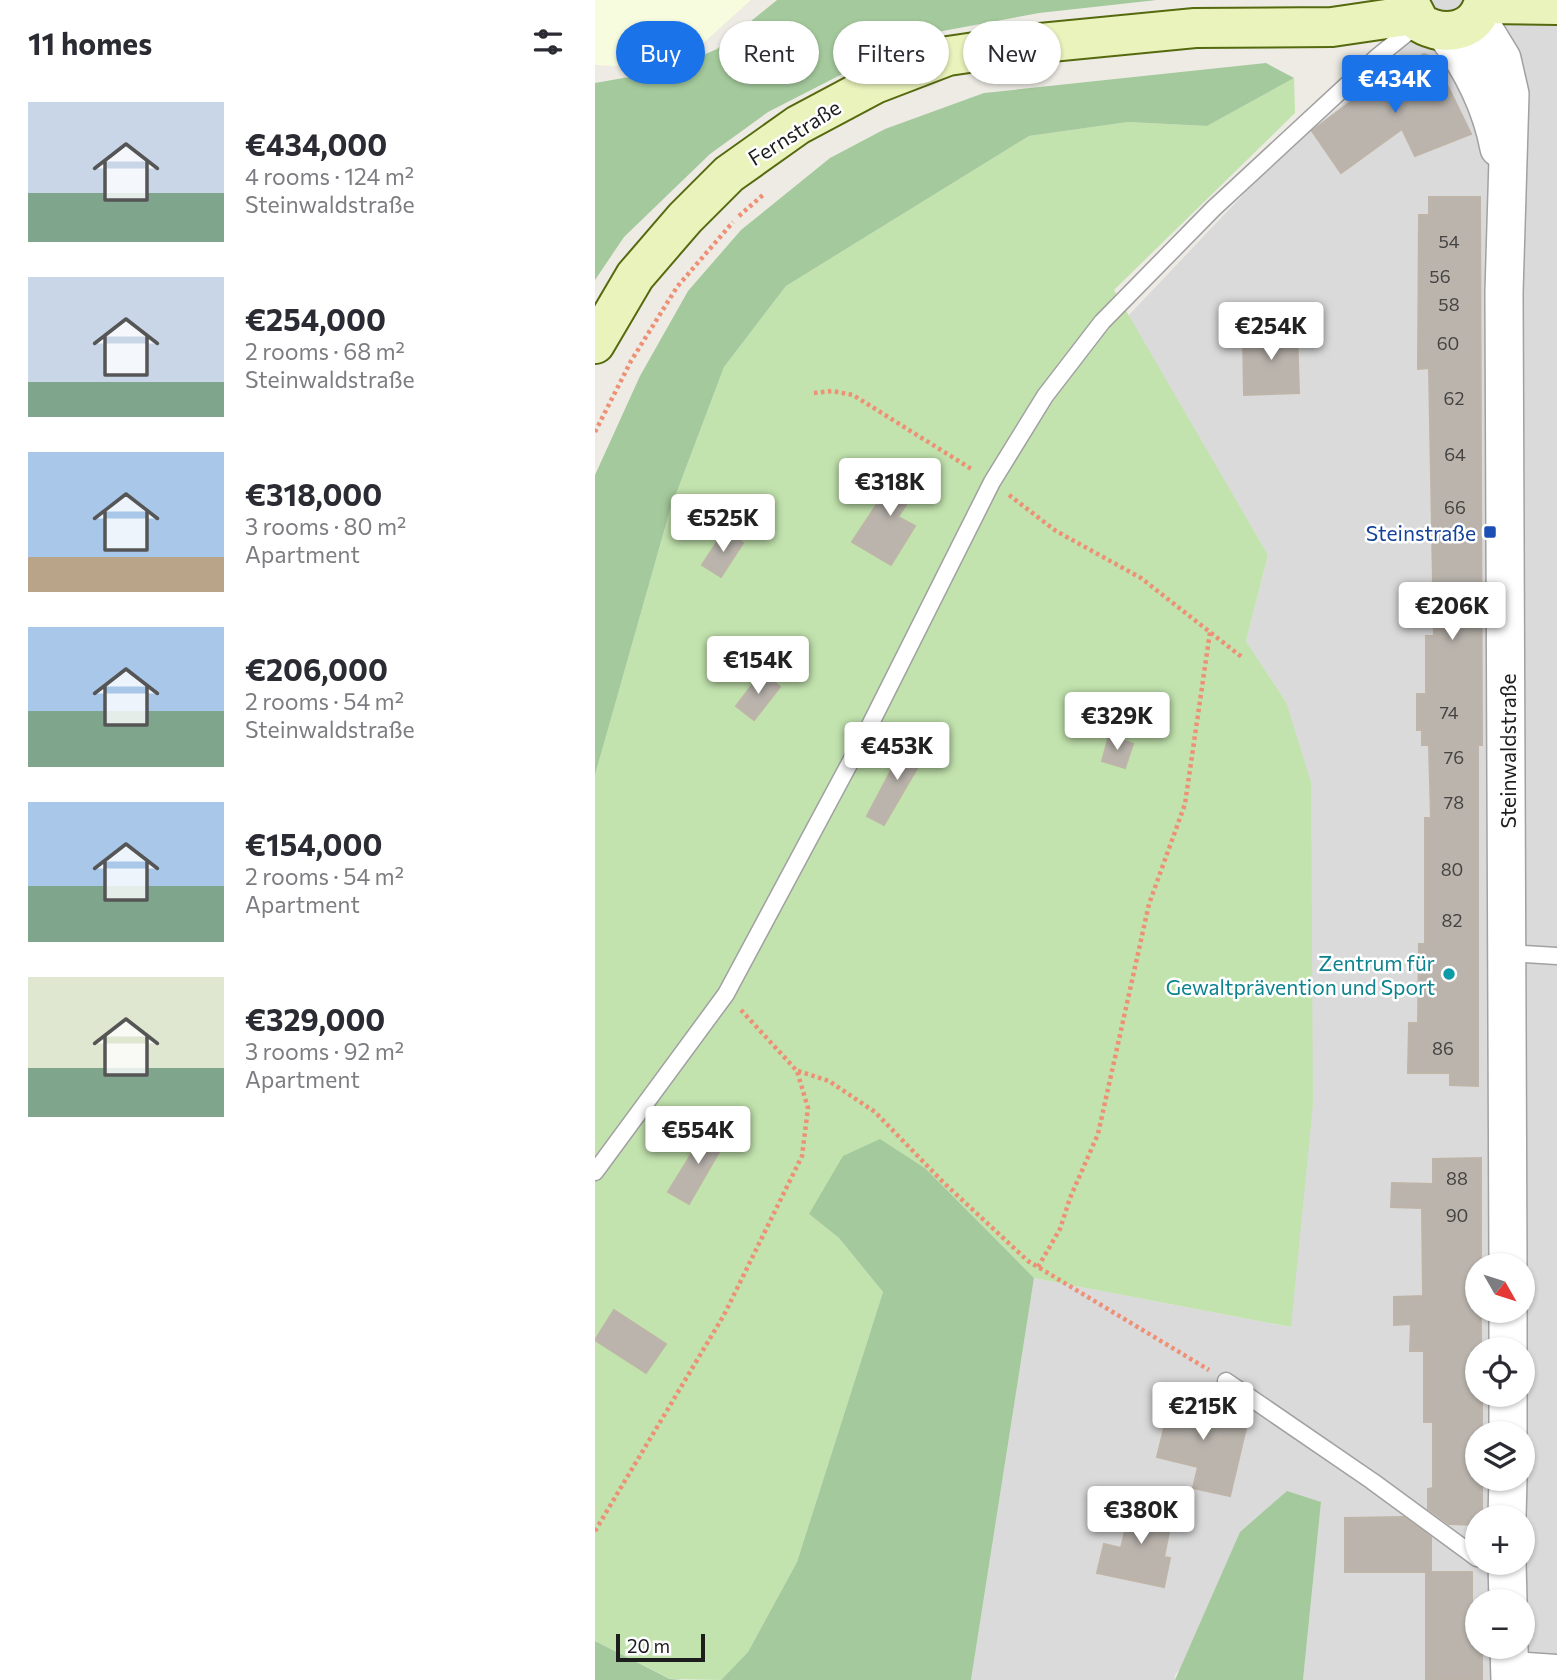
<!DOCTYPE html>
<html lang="en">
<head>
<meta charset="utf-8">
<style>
	body { margin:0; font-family:Commissioner,sans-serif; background:#f2f2f3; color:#2b2b33; height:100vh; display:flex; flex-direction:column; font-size:26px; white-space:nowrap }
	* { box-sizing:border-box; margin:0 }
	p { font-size:23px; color:#7c7c81 }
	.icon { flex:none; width:38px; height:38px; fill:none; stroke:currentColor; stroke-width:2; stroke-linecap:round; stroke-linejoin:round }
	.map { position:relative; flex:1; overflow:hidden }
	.details { display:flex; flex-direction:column; background:#fff; width:595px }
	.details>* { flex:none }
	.guide { position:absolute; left:21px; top:21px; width:665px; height:63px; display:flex; gap:14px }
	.needle { width:46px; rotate:129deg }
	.buttons { position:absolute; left:870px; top:1253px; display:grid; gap:14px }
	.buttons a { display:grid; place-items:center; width:70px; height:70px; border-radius:50%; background:#fff; box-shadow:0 2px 5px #0004; font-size:35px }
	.scale { position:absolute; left:21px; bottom:18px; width:89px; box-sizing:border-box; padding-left:7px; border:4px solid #1d1d1d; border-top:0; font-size:19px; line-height:24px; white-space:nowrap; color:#1d1d1d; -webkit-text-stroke:5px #fff; paint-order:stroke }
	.price { position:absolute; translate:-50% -60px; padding:0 16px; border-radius:7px; background:#fff; color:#222; font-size:23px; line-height:46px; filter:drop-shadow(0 2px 4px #0008) }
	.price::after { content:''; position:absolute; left:50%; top:42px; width:21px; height:16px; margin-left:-10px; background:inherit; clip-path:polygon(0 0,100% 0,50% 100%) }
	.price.current { background:#1a73e8; color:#fff }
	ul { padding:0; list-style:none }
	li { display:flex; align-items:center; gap:21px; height:175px; padding:0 28px }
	li span { display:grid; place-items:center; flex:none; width:196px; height:140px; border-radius:0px; color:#555 }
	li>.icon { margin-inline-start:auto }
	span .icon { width:84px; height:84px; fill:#fffc; stroke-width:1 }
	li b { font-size:30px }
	h2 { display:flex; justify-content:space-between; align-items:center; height:84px; padding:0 28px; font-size:30px }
	.chip { padding:0 24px; border-radius:32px; background:#fff; box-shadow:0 2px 5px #0004; font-size:24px; line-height:63px }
	.chip.current { background:#1a73e8; color:#fff }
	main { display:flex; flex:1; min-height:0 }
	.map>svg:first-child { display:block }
</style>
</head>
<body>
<main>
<section class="details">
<h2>11 homes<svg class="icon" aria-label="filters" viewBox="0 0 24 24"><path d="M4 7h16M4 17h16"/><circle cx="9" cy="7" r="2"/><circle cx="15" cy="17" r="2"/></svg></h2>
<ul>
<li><span style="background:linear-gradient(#c9d6e8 65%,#7fa58c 0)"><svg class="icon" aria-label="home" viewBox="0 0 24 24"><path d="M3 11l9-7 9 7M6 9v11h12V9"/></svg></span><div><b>€434,000</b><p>4 rooms · 124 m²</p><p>Steinwaldstraße</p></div></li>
<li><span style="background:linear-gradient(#c9d6e8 75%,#7fa58c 0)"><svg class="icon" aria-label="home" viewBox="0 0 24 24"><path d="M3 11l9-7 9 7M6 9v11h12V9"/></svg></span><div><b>€254,000</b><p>2 rooms · 68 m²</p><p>Steinwaldstraße</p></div></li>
<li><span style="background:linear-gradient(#a9c7e8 75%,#b9a48a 0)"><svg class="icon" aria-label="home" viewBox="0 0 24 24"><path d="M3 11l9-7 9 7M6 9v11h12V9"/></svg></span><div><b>€318,000</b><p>3 rooms · 80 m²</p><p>Apartment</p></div></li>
<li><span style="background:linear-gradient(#a9c7e8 60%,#7fa58c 0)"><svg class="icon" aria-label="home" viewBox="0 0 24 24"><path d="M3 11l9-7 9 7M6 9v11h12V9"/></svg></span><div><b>€206,000</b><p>2 rooms · 54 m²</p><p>Steinwaldstraße</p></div></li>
<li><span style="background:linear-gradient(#a9c7e8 60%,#7fa58c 0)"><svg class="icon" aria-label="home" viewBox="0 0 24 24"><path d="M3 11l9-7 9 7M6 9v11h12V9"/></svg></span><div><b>€154,000</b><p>2 rooms · 54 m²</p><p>Apartment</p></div></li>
<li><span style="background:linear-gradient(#dfe7d0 65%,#7fa58c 0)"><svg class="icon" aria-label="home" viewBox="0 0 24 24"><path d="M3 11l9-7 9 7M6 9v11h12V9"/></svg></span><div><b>€329,000</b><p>3 rooms · 92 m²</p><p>Apartment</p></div></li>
</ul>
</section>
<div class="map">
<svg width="962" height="1680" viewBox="0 0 962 1680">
	<rect width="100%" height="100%" fill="#edebe4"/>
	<path fill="#dbdada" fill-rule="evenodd" d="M786 0H962V1680H708L726 1502 580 1675V1680H376L439 1278 695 1327 691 702 651 641 673 555 533 316 682 159 805 56ZM882 1265H928V1311H882ZM882 1349H928V1395H882ZM882 1433H928V1479H882ZM882 1517H928V1563H882ZM882 1601H928V1647H882Z"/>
	<polygon fill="#f8fcdf" points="0,0 156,0 105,46 22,66 0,65"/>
	<polygon fill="#c2e3ae" points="699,78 700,113 519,290 673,555 651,641 691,702 716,782 718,1104 696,1327 439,1278 331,1169 214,1214 244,1238 288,1292 202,1562 153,1652 126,1680 76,1679 0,1641 0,775 75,510 129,367 191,286 434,136 533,122 612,126"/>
	<g fill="#a4c99c">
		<polygon points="182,0 562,0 444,13 337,33 259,68 173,112 115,154 29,237 0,280 0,83 74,70 122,49"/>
		<polygon points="671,63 699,78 612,126 533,122 434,136 191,286 129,367 75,510 0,775 0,475 45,376 93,291 146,230 235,158 290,129 389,93"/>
		<polygon points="285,1139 331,1169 439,1278 376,1680 126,1680 153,1652 202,1562 288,1292 244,1238 214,1214 248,1156"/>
		<polygon points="692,1491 726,1502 708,1680 580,1680 645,1532"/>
		<polygon points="0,1641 75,1679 87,1680 0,1680"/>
	</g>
	<g fill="#bab4ad" stroke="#beb4a8" stroke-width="2">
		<polygon points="829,54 839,58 876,134 820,156 807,129 746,173 717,131 783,81 782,77"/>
		<polygon points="834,197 885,197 887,745 883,745 883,1086 855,1085 855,1073 813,1073 814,1023 823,1023 824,944 830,944 830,818 836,818 834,745 827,745 827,730 822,730 822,694 831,694 831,636 839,636 834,368 823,369 824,215 834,215"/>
		<polygon points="702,330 704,393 649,395 648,331"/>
		<polygon points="309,463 329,477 303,517 320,526 296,565 257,542"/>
		<polygon points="130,530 148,543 126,577 107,565"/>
		<polygon points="167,672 185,687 159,720 141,706"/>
		<polygon points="514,736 538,744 530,768 507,761"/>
		<polygon points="312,740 332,751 289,825 272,816"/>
		<polygon points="113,1127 132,1138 94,1204 73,1192"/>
		<polygon points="886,1158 886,1265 882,1265 882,1311 886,1311 886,1349 882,1349 882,1395 887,1395 887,1433 882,1433 882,1479 887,1479 887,1517 882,1517 882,1525 854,1524 833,1509 833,1489 838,1488 838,1422 829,1422 829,1351 815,1351 816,1324 799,1325 799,1297 828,1296 827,1208 796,1207 797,1183 838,1184 838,1159"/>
		<polygon points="19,1310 71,1344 51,1373 0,1340"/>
		<polygon points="578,1392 628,1403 625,1418 652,1424 635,1496 598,1488 603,1467 562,1457"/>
		<polygon points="538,1498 579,1507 569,1557 575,1558 569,1587 502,1573 509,1544 526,1548"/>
		<polygon points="809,1517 836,1537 836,1572 877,1572 877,1625 882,1625 882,1647 887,1647 887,1680 831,1680 831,1572 750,1572 750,1518"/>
	</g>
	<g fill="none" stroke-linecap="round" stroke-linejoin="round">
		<g stroke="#a1a1a1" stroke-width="19">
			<g id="service">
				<polyline points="913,953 962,956"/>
				<polyline points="0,1172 131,994 273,729 397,482 450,396 507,322 619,208 781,58 823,24"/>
				<polyline points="631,1381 777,1481 882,1558"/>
			</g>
		</g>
		<g stroke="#a1a1a1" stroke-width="33">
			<polyline id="minor" points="915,1667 962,1670"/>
		</g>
		<g stroke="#a1a1a1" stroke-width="40">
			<g id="tertiary">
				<polyline points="882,18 907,59 915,94 909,292 913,1265"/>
				<path d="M850 32C876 66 896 106 904 148"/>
				<polyline points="913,1349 913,1311"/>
				<polyline points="913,1433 913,1395"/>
				<polyline points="912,1517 913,1479"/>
				<polyline points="912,1563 913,1601"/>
				<polyline points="914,1647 915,1680"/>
			</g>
		</g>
		<g stroke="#556a0f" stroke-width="42">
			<g id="secondary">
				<path d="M813 0 825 23C850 38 883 32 889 0"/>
				<polyline points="889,4 962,5"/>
				<polyline points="0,344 40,276 90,218 134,174 203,125 280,84 353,56 435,44 600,28 737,27 812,16 821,18"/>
			</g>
		</g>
		<g stroke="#ed9076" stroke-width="4.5" stroke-dasharray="3.5 3.5" stroke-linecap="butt">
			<polyline points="144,216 169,194"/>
			<polyline points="219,393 237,391 258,395 378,470"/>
			<polyline points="0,432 36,361 82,287 138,222"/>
			<polyline points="414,495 461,531 546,578 648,658"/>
			<polyline points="203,1071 234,1081 280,1112 349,1183 433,1261 614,1370"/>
			<polyline points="443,1267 465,1229 475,1198 503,1134 554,904 590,804 615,632"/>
			<polyline points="0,1531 129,1315 207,1156 213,1108 202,1071 146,1010"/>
		</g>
		<use href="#service" stroke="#fff" stroke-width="16"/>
		<use href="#minor" stroke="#fff" stroke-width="30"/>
		<use href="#tertiary" stroke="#fff" stroke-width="37"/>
		<use href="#secondary" stroke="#eaf3bc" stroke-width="38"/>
	</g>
	<rect fill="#1a4fb4" stroke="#fff" stroke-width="2.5" x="888" y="525" width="14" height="14" rx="3.5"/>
	<circle fill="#0f9aa8" stroke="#fff" stroke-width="2.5" cx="854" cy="974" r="7"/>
	<g text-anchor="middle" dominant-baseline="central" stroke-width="5" stroke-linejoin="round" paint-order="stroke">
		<g font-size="18" fill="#444341">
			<text x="854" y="241">54</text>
			<text x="845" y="276">56</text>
			<text x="854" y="304">58</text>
			<text x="853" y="343">60</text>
			<text x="859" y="398">62</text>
			<text x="860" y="454">64</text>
			<text x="860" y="507">66</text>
			<text x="854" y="712">74</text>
			<text x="859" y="757">76</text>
			<text x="859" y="802">78</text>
			<text x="857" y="869">80</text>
			<text x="857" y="920">82</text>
			<text x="848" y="1048">86</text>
			<text x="862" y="1178">88</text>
			<text x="862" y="1215">90</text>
		</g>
		<g font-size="21" fill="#1d1d1d" stroke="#fff">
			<text transform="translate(199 132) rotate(-32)">Fernstraße</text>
			<text transform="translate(912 751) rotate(-90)">Steinwaldstraße</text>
		</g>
		<g font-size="21" fill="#164399" stroke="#fff" text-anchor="end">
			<text x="881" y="532">Steinstraße</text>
		</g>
		<g font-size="21" fill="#0d838f" stroke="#fff" text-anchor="end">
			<text x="840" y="962">Zentrum für<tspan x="840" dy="24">Gewaltprävention und Sport</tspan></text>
		</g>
	</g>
</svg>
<div class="buttons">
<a><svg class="needle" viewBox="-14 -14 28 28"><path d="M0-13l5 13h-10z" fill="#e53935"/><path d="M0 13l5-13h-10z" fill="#7c7c81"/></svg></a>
<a><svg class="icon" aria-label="locate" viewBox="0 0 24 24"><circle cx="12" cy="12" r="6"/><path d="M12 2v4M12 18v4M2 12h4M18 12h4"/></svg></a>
<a><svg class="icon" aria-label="layers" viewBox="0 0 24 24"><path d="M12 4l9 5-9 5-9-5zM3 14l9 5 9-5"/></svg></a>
<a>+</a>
<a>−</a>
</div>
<div class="scale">20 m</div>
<b class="price current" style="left:800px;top:115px">€434K</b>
<b class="price" style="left:676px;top:362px">€254K</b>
<b class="price" style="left:295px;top:518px">€318K</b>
<b class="price" style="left:128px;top:554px">€525K</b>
<b class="price" style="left:857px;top:642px">€206K</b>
<b class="price" style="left:163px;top:696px">€154K</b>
<b class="price" style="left:522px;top:752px">€329K</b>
<b class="price" style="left:302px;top:782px">€453K</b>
<b class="price" style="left:103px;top:1166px">€554K</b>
<b class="price" style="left:608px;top:1442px">€215K</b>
<b class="price" style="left:546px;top:1546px">€380K</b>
<div class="guide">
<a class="chip current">Buy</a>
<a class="chip">Rent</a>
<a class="chip">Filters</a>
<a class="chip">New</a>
</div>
</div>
</main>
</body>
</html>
